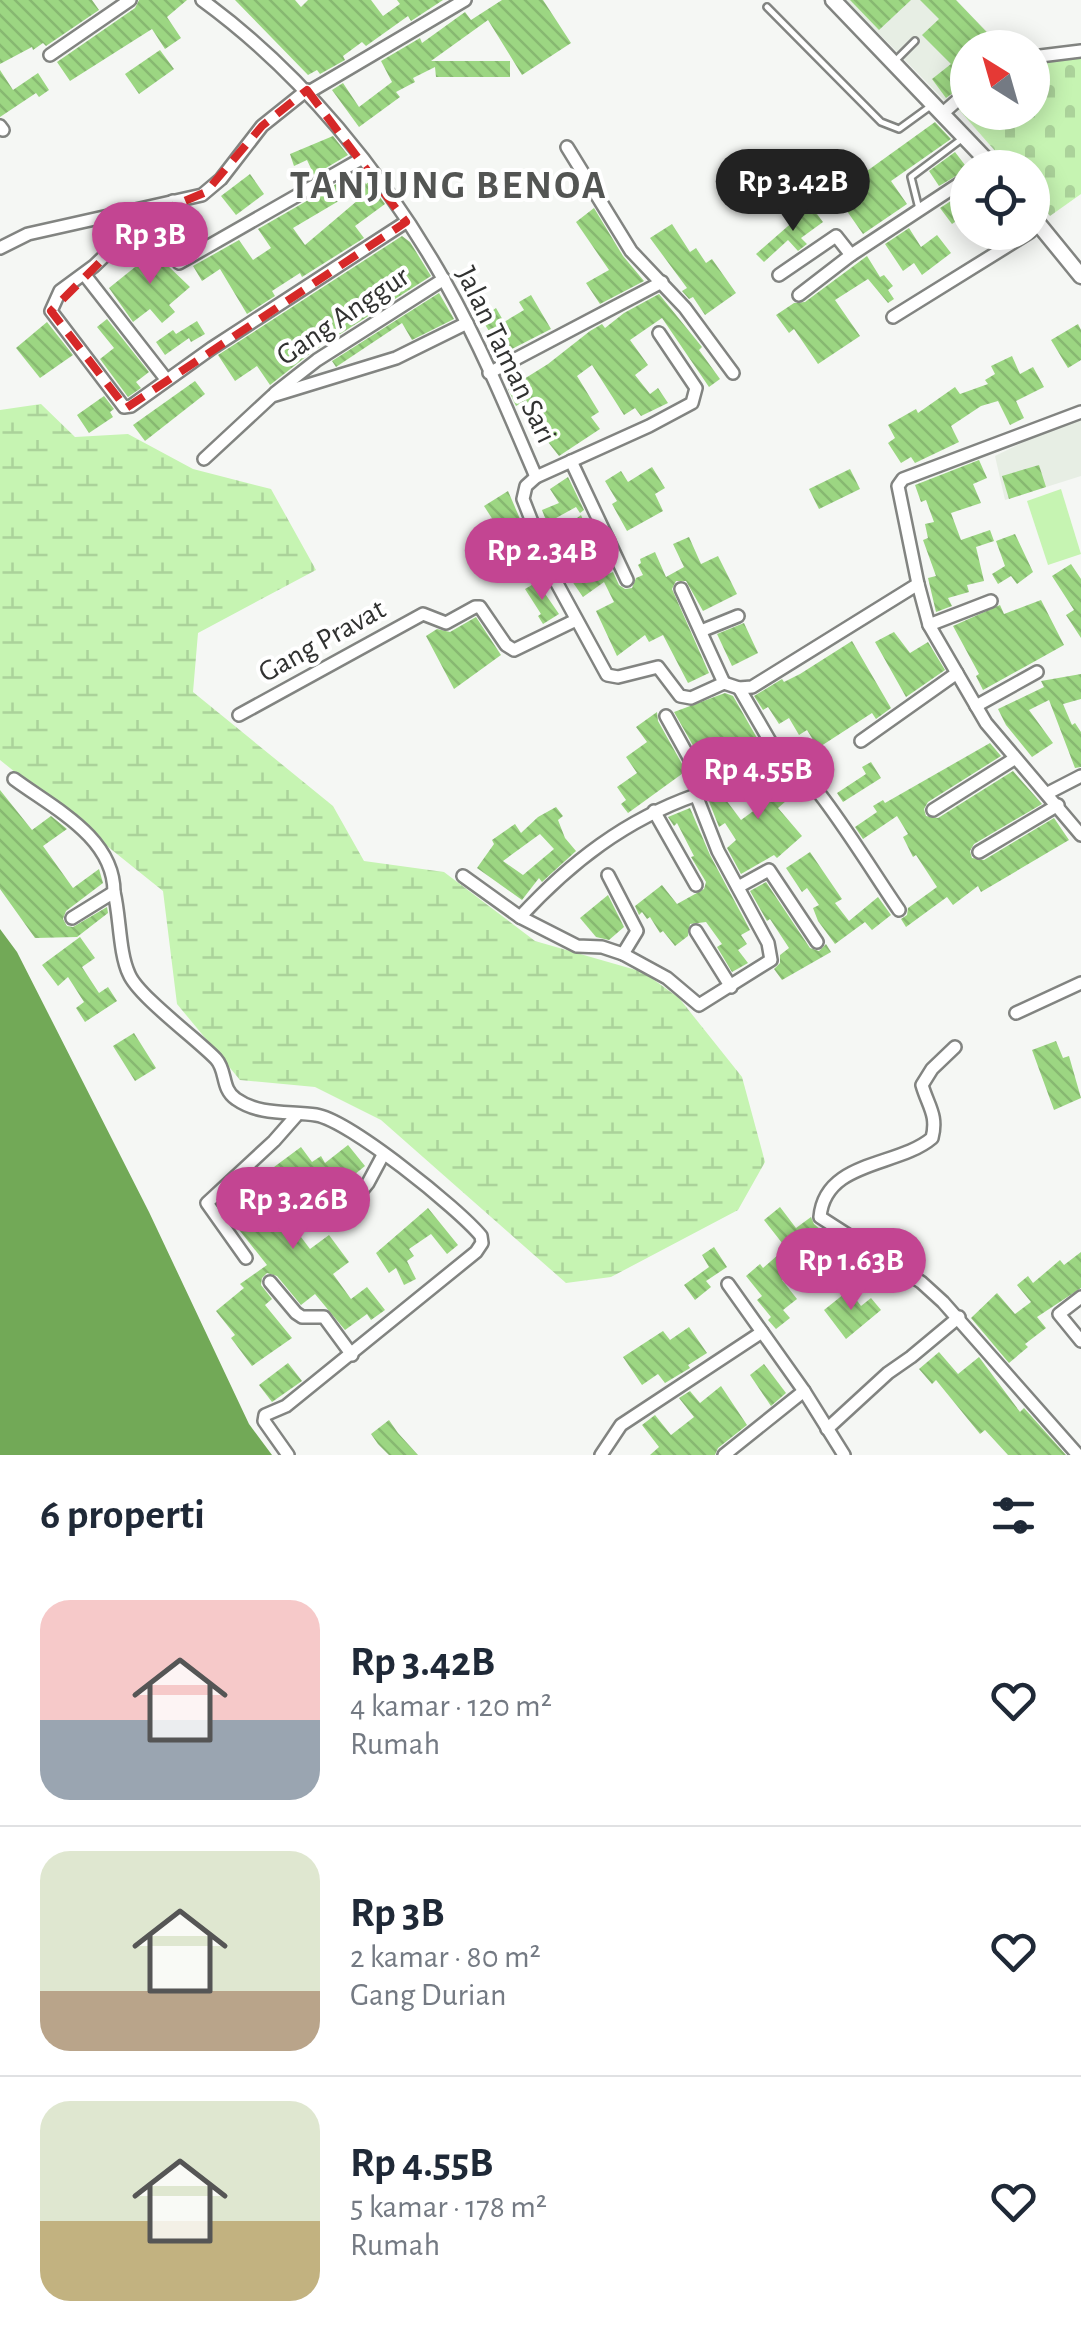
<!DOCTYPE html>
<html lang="id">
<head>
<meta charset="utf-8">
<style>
	body { margin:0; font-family:"Alegreya Sans",sans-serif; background:#f2f2f3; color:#1f2937; height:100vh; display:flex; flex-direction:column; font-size:38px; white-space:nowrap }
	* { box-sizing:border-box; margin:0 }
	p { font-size:32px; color:#747a83 }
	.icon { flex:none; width:55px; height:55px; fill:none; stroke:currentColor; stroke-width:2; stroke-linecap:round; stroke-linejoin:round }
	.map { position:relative; height:1455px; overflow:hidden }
	.sheet { display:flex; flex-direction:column; background:#fff; flex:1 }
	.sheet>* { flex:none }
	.needle { width:65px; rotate:323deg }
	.buttons { position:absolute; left:950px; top:30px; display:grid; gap:20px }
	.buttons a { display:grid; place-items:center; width:100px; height:100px; border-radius:50%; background:#fff; box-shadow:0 5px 25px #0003; font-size:50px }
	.price { position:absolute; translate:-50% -85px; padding:0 22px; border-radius:35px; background:#c34592; color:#fff; font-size:32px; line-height:65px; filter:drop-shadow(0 2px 5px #0008) }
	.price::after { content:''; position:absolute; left:50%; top:60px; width:30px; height:22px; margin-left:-15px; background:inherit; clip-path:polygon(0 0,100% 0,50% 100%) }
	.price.current { background:#222; color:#fff }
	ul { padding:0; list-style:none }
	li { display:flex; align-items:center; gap:30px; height:250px; padding:0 40px }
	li+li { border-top:2px solid #e0e1e3 }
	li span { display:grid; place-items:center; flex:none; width:280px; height:200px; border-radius:30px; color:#555 }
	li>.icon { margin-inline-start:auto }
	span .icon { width:120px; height:120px; fill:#fffc; stroke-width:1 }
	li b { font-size:42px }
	h2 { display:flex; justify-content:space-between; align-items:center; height:120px; padding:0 40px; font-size:42px }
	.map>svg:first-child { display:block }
</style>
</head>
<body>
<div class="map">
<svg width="1081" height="1455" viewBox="0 0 1081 1455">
	<defs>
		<pattern id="wetland-marsh" width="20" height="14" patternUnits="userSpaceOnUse" patternTransform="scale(2.5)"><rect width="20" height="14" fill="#c6f4b2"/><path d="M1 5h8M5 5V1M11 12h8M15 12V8" fill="none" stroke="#abd29a"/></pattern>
		<pattern id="cemetery-stones" width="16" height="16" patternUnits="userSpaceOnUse" patternTransform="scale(2.5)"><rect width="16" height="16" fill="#c6f4b2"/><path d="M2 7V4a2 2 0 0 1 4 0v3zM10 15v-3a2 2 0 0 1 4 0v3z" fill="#abd29a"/></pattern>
		<pattern id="building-back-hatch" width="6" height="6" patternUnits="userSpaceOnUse" patternTransform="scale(2.5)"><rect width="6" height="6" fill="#9cd682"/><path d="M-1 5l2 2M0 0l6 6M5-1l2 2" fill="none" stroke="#87b871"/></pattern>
	</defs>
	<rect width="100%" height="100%" fill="#f5f7f4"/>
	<g fill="#e7eee4">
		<polygon points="846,0 956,0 1002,47 968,48 967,84 945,101"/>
		<polygon points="1081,414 1081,476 1005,500 995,456"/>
	</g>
	<polygon fill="url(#wetland-marsh)" points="41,404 75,437 128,434 193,469 271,489 316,570 198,633 193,692 333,806 364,861 444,872 535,941 643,972 679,998 742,1077 765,1162 738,1210 611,1277 566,1283 381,1120 315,1087 240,1080 177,1004 163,891 0,760 0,410"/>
	<polygon fill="url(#cemetery-stones)" points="1081,54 1081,194 1050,216 1033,195 1032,168 1009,167 955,105 967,94 968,112 1032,112 1033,60"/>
	<polygon fill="#c6f4b2" points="1061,489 1081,554 1048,565 1027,501"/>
	<polygon fill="#72a957" points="0,929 17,952 149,1212 249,1424 272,1455 0,1455"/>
	<g fill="url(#building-back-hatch)" fill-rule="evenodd">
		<polygon points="0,0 92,0 99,10 46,46 43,43 33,50 32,47 0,64"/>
		<polygon points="139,0 187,0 167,17 181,38 165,49 152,29 70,81 57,62 135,8"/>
		<polygon points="235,0 295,0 301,7 308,0 371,0 383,16 400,4 397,0 443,0 411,21 408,16 366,46 362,42 343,56 345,60 320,74 317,70 308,75"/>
		<polygon points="502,0 543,0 571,43 522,75 488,20 431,61 510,61 510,77 436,77 435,67 413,78 415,82 396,92 400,97 359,127 332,90 343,83 359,107 392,82 381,61 420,38 422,43 465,12 471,20"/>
		<polygon points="850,0 911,0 879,30"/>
		<polygon points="920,0 956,0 1002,48 968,48 968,82 946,98 932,79 951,64 922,35 939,19"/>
		<polygon points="160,50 174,69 139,94 125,74"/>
		<polygon points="0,70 13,90 38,73 49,90 39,97 36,93 0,117"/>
		<polygon points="935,122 951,139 891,181 907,204 863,234 835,194"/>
		<polygon points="333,136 348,155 314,175 307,160 294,166 290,154"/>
		<polygon points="955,152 968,169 939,186 929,171"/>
		<polygon points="250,174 264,194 236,215 221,196"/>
		<path d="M350 176 353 181 361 176 366 184 369 182 385 204 355 226 364 238 302 277 300 273 272 291 275 296 247 314 220 269 202 281 193 266 239 240 253 260 271 248 258 229ZM359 189 364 195 305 245 293 228Z"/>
		<polygon points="968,190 968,213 952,224 940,208"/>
		<polygon points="811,206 823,222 801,238 807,244 798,251 788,240 764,262 756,254"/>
		<polygon points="594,208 623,256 644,281 600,304 586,283 609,270 576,222"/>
		<polygon points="672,224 690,252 696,248 706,263 712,259 736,293 705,315 693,297 689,299 682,291 687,288 650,238"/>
		<polygon points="909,228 921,247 937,235 951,253 922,275 914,263 903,271 885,244"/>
		<polygon points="402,236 410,242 431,276 312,352 270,385 257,366 235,381 218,355"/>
		<polygon points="158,243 170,260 167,265 190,287 169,305 175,312 162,323 150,309 133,322 109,288 150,255 147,251"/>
		<polygon points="867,256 880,277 884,275 893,286 888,290 894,299 888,303 868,279 835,300 860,336 818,364 794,329 789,333 776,315 794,303 805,302"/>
		<polygon points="439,293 454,319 412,340 402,323 336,367 332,361"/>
		<polygon points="659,294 702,347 699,350 720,379 709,387 662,318 630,340 648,365 635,375 650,394 658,388 668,403 641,416 635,408 624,415 592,365 577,376 599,412 591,417 600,429 559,456 541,433 545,430 526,400 516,406 508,389 548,364 590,331 602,324 605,328 624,313"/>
		<polygon points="531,295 551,329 494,358 486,338 492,336 481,318 496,308 504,322 524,310 519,302"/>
		<polygon points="107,319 149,372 136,382 141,388 128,397 100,359 114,348 97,327"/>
		<polygon points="197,321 205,334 191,342 189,338 165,355 156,342 173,330 176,334"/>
		<polygon points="47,322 73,355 40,378 16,348"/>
		<polygon points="1078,324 1081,330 1081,360 1068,368 1051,340"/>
		<polygon points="1012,356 1020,374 1033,367 1044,387 1016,401 1024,418 1010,425 998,401 981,406 951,426 959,442 915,463 911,457 901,463 888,443 895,438 888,425 916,409 918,413 955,387 960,394 988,384 985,380 995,374 991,366"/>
		<polygon points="195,381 205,394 145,441 133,425"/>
		<polygon points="104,396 114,409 110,412 113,417 89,433 77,415"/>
		<polygon points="979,460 987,478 973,484 981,503 951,513 961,540 990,530 994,541 976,547 984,581 967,585 969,592 948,598 952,606 936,612 928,578 936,576 923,540 928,538 925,524 934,522 926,500 921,502 915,485"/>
		<polygon points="1039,465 1046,487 1009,499 1002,476"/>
		<polygon points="652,467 665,488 655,494 663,511 627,531 612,504 617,501 605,481 621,471 628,482"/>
		<polygon points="850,469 860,489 819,509 809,489"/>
		<polygon points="568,477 584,510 580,513 576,507 547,523 542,510 559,503 550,489"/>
		<polygon points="508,491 527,535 509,545 484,506"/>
		<polygon points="581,515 597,553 595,554 608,574 613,572 619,585 625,589 632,588 636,578 643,575 638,565 641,563 640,559 655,552 666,577 684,567 673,544 689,537 701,564 718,556 737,594 703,611 686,581 676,581 672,589 709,673 688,683 663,635 649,642 645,635 617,656 596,611 614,602 604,582 583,597 567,574 564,560 573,553 561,530"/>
		<polygon points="1015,534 1033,572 1017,584 1011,576 998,584 992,574 1005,566 996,541"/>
		<polygon points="1071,564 1081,579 1081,638 1066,615 1074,610 1052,576"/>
		<polygon points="537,582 559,614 543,624 538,616 541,614 525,589"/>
		<polygon points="1041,600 1064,645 983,690 976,676 979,674 953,626 1000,605 1004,614"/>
		<polygon points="476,617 501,655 454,689 426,636 437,629 450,632"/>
		<polygon points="744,623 758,653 732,666 717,634"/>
		<polygon points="894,632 910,653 928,642 945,670 906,697 875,642"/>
		<polygon points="852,641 891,708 876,719 872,713 818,748 807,730 799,735 789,718 779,724 768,707 763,710 754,696 782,679 784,682 800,674"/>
		<polygon points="1081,674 1081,699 1063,704 1072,725 1075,723 1081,732 1081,767 1075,768 1049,700 1029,710 1053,743 1032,757 1006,725 998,709 1044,687 1041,681"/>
		<polygon points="725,693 733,696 757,738 736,752 733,747 713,760 717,766 708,772 674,712"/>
		<polygon points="657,712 658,721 686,771 628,813 621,804 626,800 617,787 637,773 626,757 647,742 636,727"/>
		<polygon points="990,743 1001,756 928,802 924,809 926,816 938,818 1013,771 1042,804 974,844 970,851 972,858 984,860 1054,818 1069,840 981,892 978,886 953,905 947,897 906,927 901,919 907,915 908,908 937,887 916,855 913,857 903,837 908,834 897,816 863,839 855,827 877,812 873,806 883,800 885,803"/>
		<polygon points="871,762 881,778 843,802 837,793 866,774 862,767"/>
		<polygon points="784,767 802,787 778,808 802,836 777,858 774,855 741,874 727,848 736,840 725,823 719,827 708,799 745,777 750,786 726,800 741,820 774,796 763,784"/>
		<polygon points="0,790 32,830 51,816 67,829 43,846 73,888 99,869 103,883 66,911 63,919 67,926 73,927 107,907 108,913 77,937 35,938 0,889"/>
		<path d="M556 807 563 816 558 820 565 838 576 851 542 882 539 878 522 900 477 868 494 844 492 840 515 824 521 833 538 817ZM540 834 554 849 523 875 503 861Z"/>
		<polygon points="690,808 710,855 750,930 741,935 747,944 738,950 748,963 732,972 717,947 722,944 706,922 690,924 688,936 675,946 663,931 660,933 650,917 647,919 642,912 639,915 635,906 662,885 677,904 704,889 706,882 691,857 694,856 677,823 674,826 668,817"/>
		<polygon points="810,852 842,899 835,903 849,921 878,897 891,915 872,930 865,922 835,944 818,921 813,908 819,905 807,888 802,892 786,868"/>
		<polygon points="766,882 810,948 819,951 826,944 831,952 782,980 774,969 780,963 780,955 789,948 770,919 767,921 750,891"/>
		<polygon points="608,895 624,927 609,940 596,937 580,918"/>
		<polygon points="80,937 95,958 82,967 99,993 108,987 117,1001 85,1022 76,1008 84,1002 68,977 58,986 42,965"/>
		<polygon points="134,1033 156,1068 135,1081 113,1046"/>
		<polygon points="1056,1041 1063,1058 1069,1056 1081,1098 1054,1110 1032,1050"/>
		<polygon points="348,1145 365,1166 339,1187 346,1195 343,1208 331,1218 323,1208 297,1228 298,1233 310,1249 329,1235 349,1262 333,1274 351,1299 367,1287 385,1310 371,1320 367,1314 345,1330 315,1294 301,1305 277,1276 267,1273 262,1278 261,1285 272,1299 265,1305 292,1338 252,1366 231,1338 235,1335 216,1311 244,1288 240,1284 267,1265 221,1207 225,1204 223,1201 241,1184 254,1202 267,1192 277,1205 293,1192 274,1167 301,1147 312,1162 321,1156 325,1163"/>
		<polygon points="780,1207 796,1228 811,1217 814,1224 835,1242 838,1240 847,1245 861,1264 836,1283 829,1274 818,1282 803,1262 782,1280 797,1299 783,1310 790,1318 776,1329 768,1320 771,1317 757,1300 762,1296 746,1276 760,1264 763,1268 786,1248 764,1220"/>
		<polygon points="428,1208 458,1245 447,1254 431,1234 409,1249 414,1256 407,1261 416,1279 404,1285 396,1268 389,1273 376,1253"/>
		<polygon points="714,1247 727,1267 706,1281 711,1287 695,1300 684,1285 709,1267 702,1255"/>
		<polygon points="1081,1252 1081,1288 1037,1317 1046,1328 1025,1344 1028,1347 1009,1363 971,1318 997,1293 1015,1314 1031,1302 1017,1285 1028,1276 1033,1283 1060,1260 1064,1265"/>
		<polygon points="849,1290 861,1306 871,1298 881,1310 846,1339 824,1310"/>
		<polygon points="689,1327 707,1353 688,1365 690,1368 665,1383 658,1374 642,1385 623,1357 663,1331 670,1340"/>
		<polygon points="939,1352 958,1374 979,1357 1020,1412 1024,1408 1066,1455 1008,1455 985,1430 980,1434 936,1380 932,1384 919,1369"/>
		<polygon points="288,1363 302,1381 272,1402 259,1385"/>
		<polygon points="764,1364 786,1393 771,1406 750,1375"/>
		<polygon points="721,1386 747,1425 718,1448 715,1455 650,1455 659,1447 642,1425 655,1415 671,1435 694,1417 679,1398 690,1391 700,1403"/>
		<polygon points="389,1420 398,1433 418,1455 389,1455 378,1444 371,1434"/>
	</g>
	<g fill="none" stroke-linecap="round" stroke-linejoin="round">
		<g stroke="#828481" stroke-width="10">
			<g id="service">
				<polyline points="767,7 881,122 899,129 932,105"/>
				<polyline points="896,60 915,41"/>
				<polyline points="919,209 911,177 963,138"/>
			</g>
		</g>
		<g stroke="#828481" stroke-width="16">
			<g id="minor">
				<path d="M202 0C302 73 384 174 445 282 480 344 508 411 536 477"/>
				<polyline points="50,55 130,0"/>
				<polyline points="1032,57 1081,51"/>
				<polyline points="309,92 465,0"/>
				<polyline points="943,113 968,91"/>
				<polyline points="0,126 3,130"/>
				<polyline points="567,147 631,251 685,308 733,373"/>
				<polyline points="173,201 144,218 94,266 60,291 51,311 124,407 131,406 212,348 406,222"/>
				<polyline points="0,248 28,234 202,195 221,179 262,126 307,90"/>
				<polyline points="179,263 361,159"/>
				<polyline points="84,274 166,379"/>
				<polyline points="779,275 836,236 851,255"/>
				<polyline points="799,295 851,255 968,178"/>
				<polyline points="893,317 1030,232"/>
				<polyline points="659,333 696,388 692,403 649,426 536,477 526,486 523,499 554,578 607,675 618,677 658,667 680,696 691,698 724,683 739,688 752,687 918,584 898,486 903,479 1081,412"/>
				<polyline points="489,373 662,282"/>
				<polyline points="275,393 317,360 444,279"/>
				<polyline points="204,459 272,396 396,358 467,323"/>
				<polyline points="571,461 627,580"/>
				<polyline points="918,584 929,625 986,723 1081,835"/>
				<polyline points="681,589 724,683"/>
				<polyline points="929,625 991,601"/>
				<polyline points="701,631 738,616"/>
				<polyline points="976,706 1037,672"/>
				<polyline points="239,715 423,614 446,623 475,607 480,607 506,645 514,650 576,620"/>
				<polyline points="666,716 707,790"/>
				<polyline points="861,741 957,673"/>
				<path d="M771 743C812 770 869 867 899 910"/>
				<path d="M14 779C53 808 114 837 114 892"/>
				<polyline points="1048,793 1081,776"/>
				<polyline points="933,810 1014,759"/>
				<polyline points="654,811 696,885"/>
				<polyline points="979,852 1058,805"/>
				<polyline points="608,875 637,931 623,954"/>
				<path d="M463 876 520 917C571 862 625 820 696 795"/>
				<polyline points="738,887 769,870 817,942"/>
				<polyline points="520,917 577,946 602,947 623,954 667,978 699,1005 771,960 768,943 718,851 696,795 732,776 771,743 739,688"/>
				<path d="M72 918 114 892C120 916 119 953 129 974 138 996 197 1039 216 1059 227 1071 221 1089 236 1099 260 1116 290 1111 316 1115 349 1120 459 1209 481 1236L482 1243 476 1252 286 1406 265 1415 264 1421 288 1455"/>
				<polyline points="696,931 731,987"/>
				<polyline points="1016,1013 1081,983"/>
				<path d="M955 1047 932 1069 922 1085C928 1106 938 1115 932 1138 898 1167 825 1160 820 1217L921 1282 943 1302 1078 1455"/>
				<polyline points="351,1204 368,1183 383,1155"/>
				<polyline points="246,1258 207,1203 274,1141 296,1116"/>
				<polyline points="270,1282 296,1313 302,1317 324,1317 352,1355"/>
				<polyline points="728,1284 804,1391 844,1455"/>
				<polyline points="1081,1297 1059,1314 1081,1341"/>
				<polyline points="827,1429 888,1373 911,1357 959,1317"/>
				<polyline points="601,1455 621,1425 762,1332"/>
				<polyline points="724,1455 804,1391"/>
			</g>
		</g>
		<g stroke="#828481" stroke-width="19">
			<g id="tertiary">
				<polyline points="833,0 994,168"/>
				<polyline points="1032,216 1081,276"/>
			</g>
		</g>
		<use href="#service" stroke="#fff" stroke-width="5"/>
		<use href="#minor" stroke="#fff" stroke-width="11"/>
		<use href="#tertiary" stroke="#fff" stroke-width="14"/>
	</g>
	<path fill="none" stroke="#d62828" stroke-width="8" stroke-dasharray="20 12" stroke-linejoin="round" d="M307 90 406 222 126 408 51 311 144 218 206 192 262 126Z"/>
	<g text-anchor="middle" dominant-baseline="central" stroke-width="8" stroke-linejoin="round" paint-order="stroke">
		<g font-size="30" fill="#313231" stroke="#fff">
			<text transform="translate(343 316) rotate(-34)">Gang Anggur</text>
			<text transform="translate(506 355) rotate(64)">Jalan Taman Sari</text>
			<text transform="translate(322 641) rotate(-29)">Gang Pravat</text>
		</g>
		<g font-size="40" font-weight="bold" letter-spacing="2.5" fill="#535553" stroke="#fff">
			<text x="449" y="186">TANJUNG BENOA</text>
		</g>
	</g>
</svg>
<div class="buttons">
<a><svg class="needle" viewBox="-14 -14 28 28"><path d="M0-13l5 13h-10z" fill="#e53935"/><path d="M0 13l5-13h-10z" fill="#747a83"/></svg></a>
<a><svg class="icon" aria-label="locate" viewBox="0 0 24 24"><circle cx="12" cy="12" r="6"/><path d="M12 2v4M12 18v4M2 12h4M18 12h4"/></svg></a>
</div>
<b class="price current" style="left:793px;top:234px">Rp 3.42B</b>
<b class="price" style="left:150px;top:287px">Rp 3B</b>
<b class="price" style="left:542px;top:603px">Rp 2.34B</b>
<b class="price" style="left:758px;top:822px">Rp 4.55B</b>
<b class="price" style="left:293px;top:1252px">Rp 3.26B</b>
<b class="price" style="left:851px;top:1313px">Rp 1.63B</b>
</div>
<section class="sheet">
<h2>6 properti<svg class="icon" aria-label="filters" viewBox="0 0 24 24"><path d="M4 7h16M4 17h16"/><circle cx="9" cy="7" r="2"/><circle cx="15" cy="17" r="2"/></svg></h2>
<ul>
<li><span style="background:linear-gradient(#f6c9c9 60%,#9aa5b1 0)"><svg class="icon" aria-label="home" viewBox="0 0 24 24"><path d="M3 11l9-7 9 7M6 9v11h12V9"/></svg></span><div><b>Rp 3.42B</b><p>4 kamar · 120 m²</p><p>Rumah</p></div><svg class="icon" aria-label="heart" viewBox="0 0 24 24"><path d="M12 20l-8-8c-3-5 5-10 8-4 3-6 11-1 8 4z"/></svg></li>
<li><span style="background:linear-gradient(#dfe7d0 70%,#b9a48a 0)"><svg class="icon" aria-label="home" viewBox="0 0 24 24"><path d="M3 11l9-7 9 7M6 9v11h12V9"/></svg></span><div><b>Rp 3B</b><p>2 kamar · 80 m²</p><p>Gang Durian</p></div><svg class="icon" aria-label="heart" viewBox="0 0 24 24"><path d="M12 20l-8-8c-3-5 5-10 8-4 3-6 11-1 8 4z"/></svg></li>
<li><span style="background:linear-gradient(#dfe7d0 60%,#c2b280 0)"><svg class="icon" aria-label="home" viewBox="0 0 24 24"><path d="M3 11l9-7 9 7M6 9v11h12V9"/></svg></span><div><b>Rp 4.55B</b><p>5 kamar · 178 m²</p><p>Rumah</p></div><svg class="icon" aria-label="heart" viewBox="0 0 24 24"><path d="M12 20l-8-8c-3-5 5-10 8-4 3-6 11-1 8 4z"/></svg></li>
</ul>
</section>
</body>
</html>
